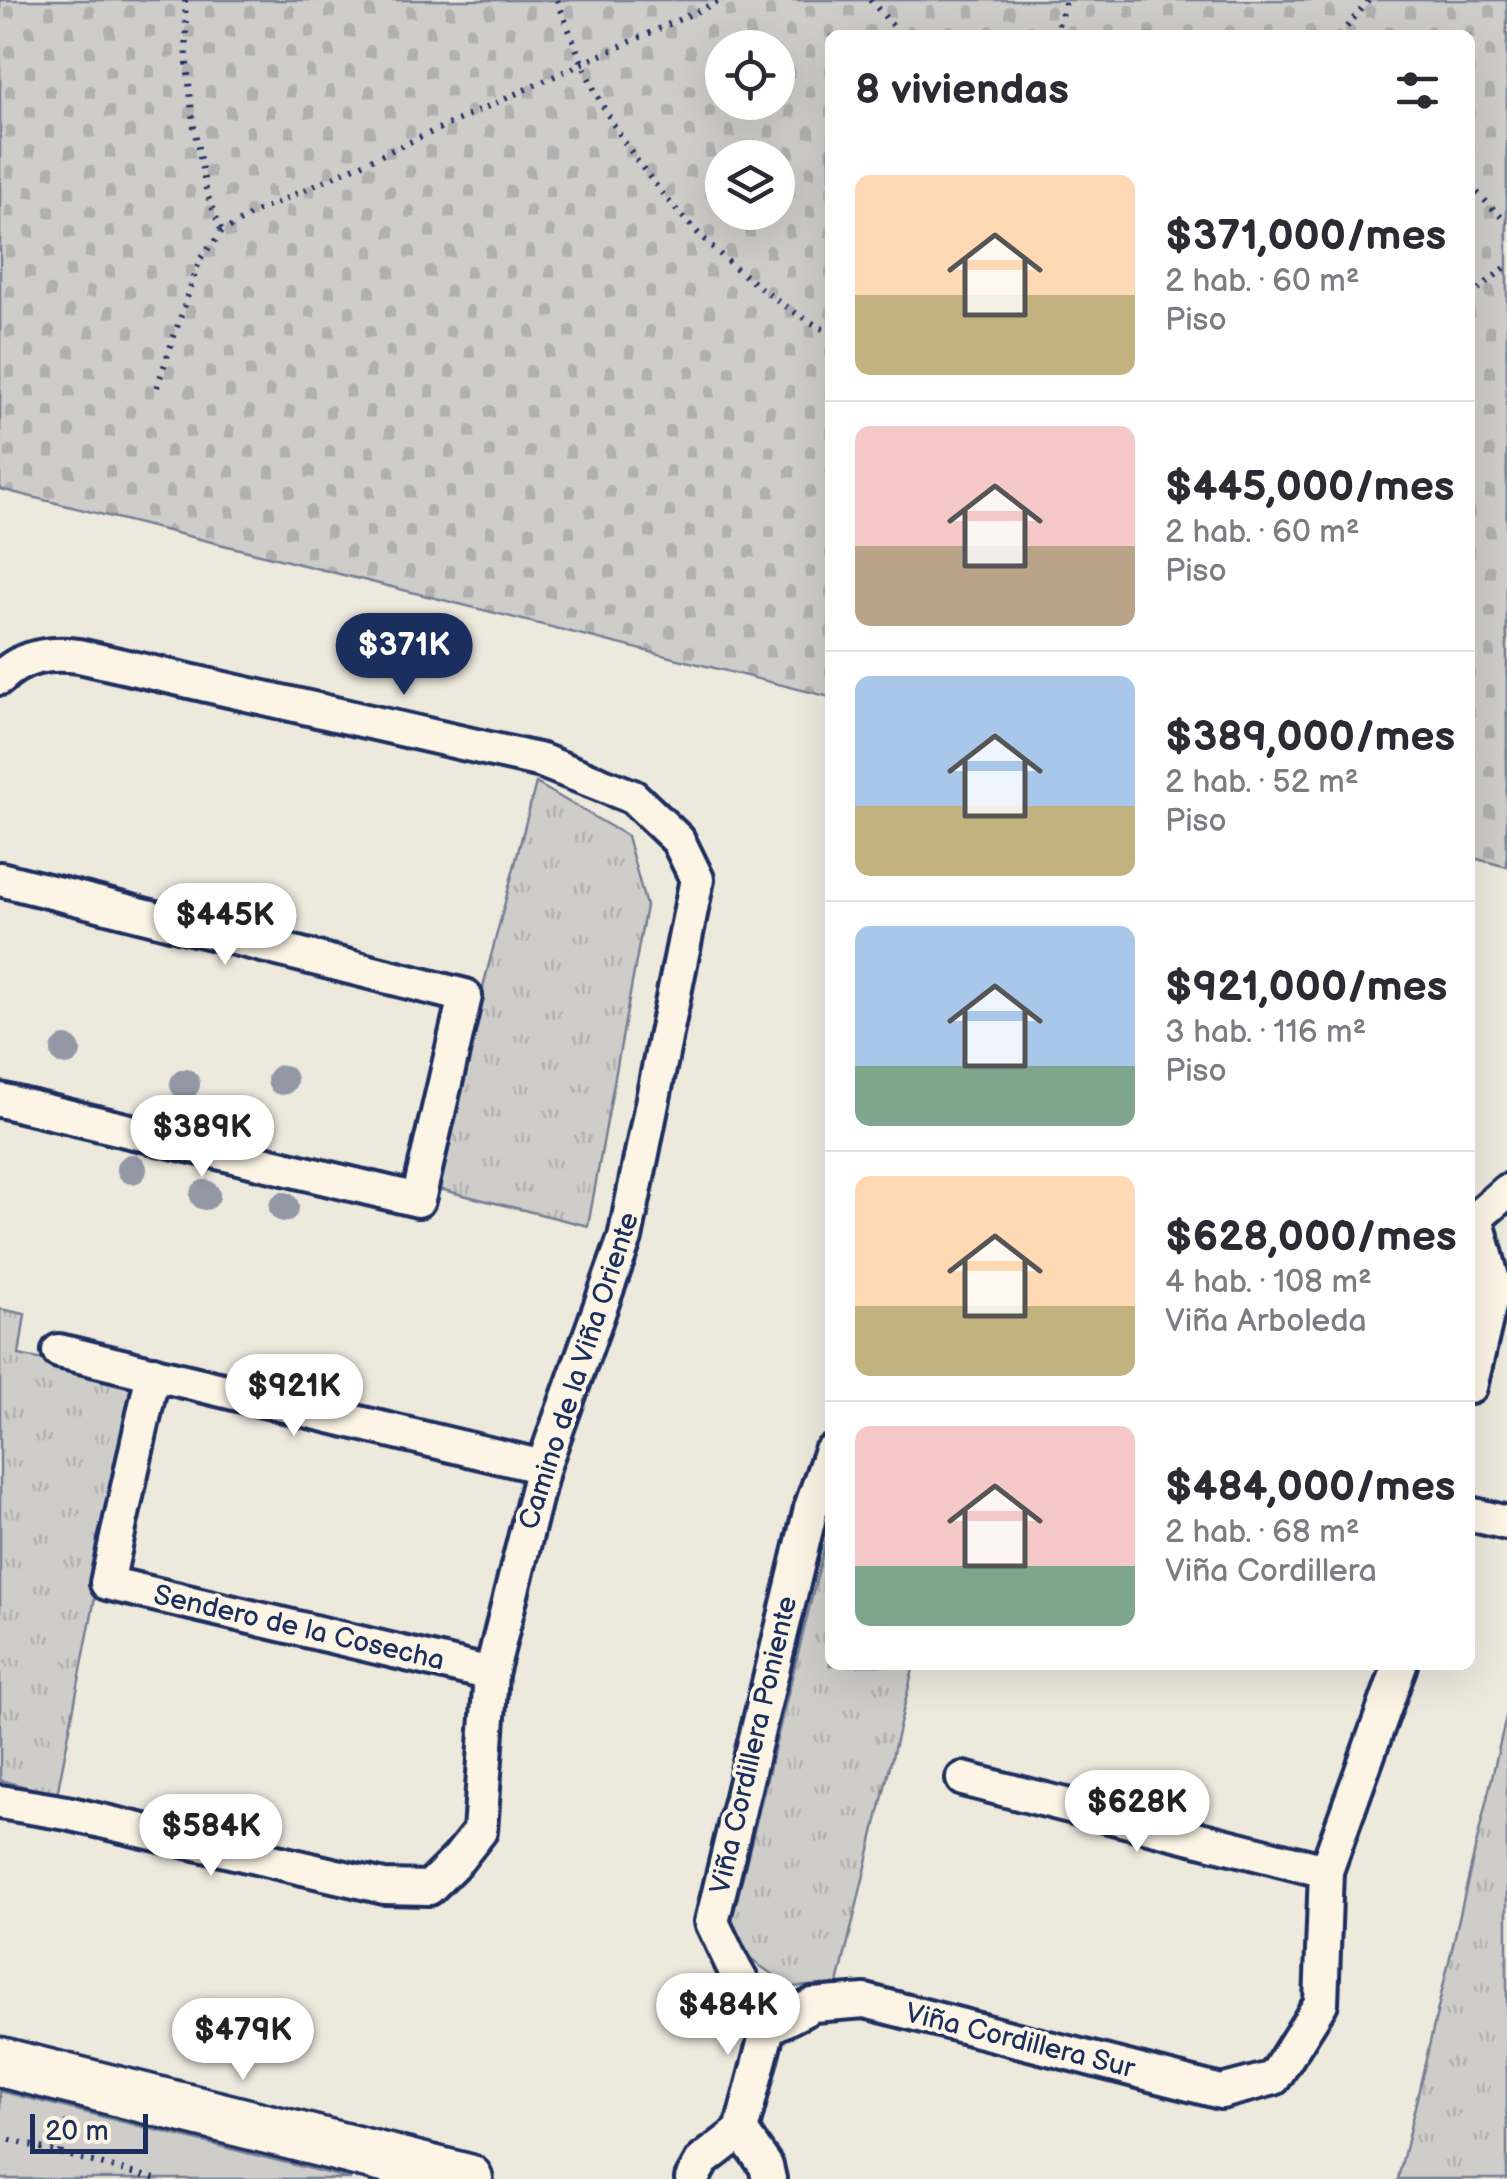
<!DOCTYPE html>
<html lang="es">
<head>
<meta charset="utf-8">
<style>
	body { margin:0; font-family:"Balsamiq Sans",sans-serif; background:#f2f2f3; color:#2b2b33; height:100vh; display:flex; flex-direction:column; font-size:38px; white-space:nowrap }
	* { box-sizing:border-box; margin:0 }
	p { font-size:32px; color:#7c7c81 }
	.icon { flex:none; width:55px; height:55px; fill:none; stroke:currentColor; stroke-width:2; stroke-linecap:round; stroke-linejoin:round }
	.map { position:relative; flex:1; overflow:hidden }
	.side { position:absolute; left:825px; top:30px; width:650px; height:1640px; display:flex; flex-direction:column; background:#fff; border-radius:15px; box-shadow:0 10px 40px #0002 }
	.side>* { flex:none }
	.controls { position:absolute; left:705px; top:30px; display:grid; gap:20px }
	.controls a { display:grid; place-items:center; width:90px; height:90px; border-radius:50%; background:#fff; box-shadow:0 10px 40px #0002; font-size:50px }
	.scale { position:absolute; left:30px; bottom:25px; width:118px; box-sizing:border-box; padding-left:10px; border:5px solid #1b2f5e; border-top:0; font-size:28px; line-height:35px; white-space:nowrap; color:#1b2f5e; -webkit-text-stroke:8px #fcf5e5; paint-order:stroke }
	.price { position:absolute; translate:-50% -85px; padding:0 22px; border-radius:35px; background:#fff; color:#222; font-size:32px; line-height:65px; filter:drop-shadow(0 2px 5px #0008) }
	.price::after { content:''; position:absolute; left:50%; top:60px; width:30px; height:22px; margin-left:-15px; background:inherit; clip-path:polygon(0 0,100% 0,50% 100%) }
	.price.on { background:#1b2f5e; color:#fff }
	ul { padding:0; list-style:none }
	li { display:flex; align-items:center; gap:30px; height:250px; padding:0 30px }
	li+li { border-top:2px solid #e1e1e2 }
	li span { display:grid; place-items:center; flex:none; width:280px; height:200px; border-radius:15px; color:#555 }
	li>.icon { margin-inline-start:auto }
	span .icon { width:120px; height:120px; fill:#fffc; stroke-width:1 }
	li b { font-size:42px }
	h2 { display:flex; justify-content:space-between; align-items:center; height:120px; padding:0 30px; font-size:42px }
	.map>svg:first-child { display:block }
</style>
</head>
<body>
<div class="map">
<svg width="1507" height="2179" viewBox="0 0 1507 2179">
	<defs>
		<pattern id="cemetery-stones" width="16" height="16" patternUnits="userSpaceOnUse" patternTransform="scale(2.5)"><rect width="16" height="16" fill="#cfcdca"/><path d="M2 7V4a2 2 0 0 1 4 0v3zM10 15v-3a2 2 0 0 1 4 0v3z" fill="#b1b0b0"/></pattern>
		<pattern id="park-tufts" width="24" height="20" patternUnits="userSpaceOnUse" patternTransform="scale(2.5)"><rect width="24" height="20" fill="#cfcdca"/><path d="M3 7l-1-3M5 7V3M7 7l1-3M15 17l-1-3M17 17v-4M19 17l1-3" fill="none" stroke="#b1b0b0"/></pattern>
	</defs>
	<rect width="100%" height="100%" fill="#eee9dd"/>
	<filter id="ink" filterUnits="userSpaceOnUse"><feTurbulence type="fractalNoise" baseFrequency=".01" numOctaves="2"/><feDisplacementMap in="SourceGraphic" scale="20" xChannelSelector="R" yChannelSelector="G"/><feConvolveMatrix kernelMatrix="1 2 1 2 8 2 1 2 1" color-interpolation-filters="sRGB"/></filter>
	<g filter="url(#ink)">
		<polygon fill="#cfcdca" stroke="#757e94" stroke-width="2.5" points="0,2091 351,2179 0,2179"/>
		<path fill="url(#cemetery-stones)" stroke="#757e94" stroke-width="2.5" fill-rule="evenodd" d="M0 0H1507V867L1470 857V35H830V697L0 489ZM722 48H778V102H722ZM722 158H778V212H722Z"/>
		<g fill="url(#park-tufts)" stroke="#757e94" stroke-width="2.5">
			<polygon points="536,783 627,836 646,906 588,1226 431,1187"/>
			<polygon points="0,1309 25,1314 19,1355 137,1379 57,1795 0,1780"/>
			<polygon points="830,1534 830,1665 914,1665 838,1984 792,1987 745,1956 732,1920 827,1536"/>
			<polygon points="1507,1713 1507,2179 1398,2179"/>
		</g>
		<g fill="none" stroke-linecap="round" stroke-linejoin="round">
			<g stroke="#1b2f5e" stroke-width="40">
				<g id="street">
					<path d="M0 678C22 656 49 652 79 656L542 761 633 797 678 840 697 879 625 1238 543 1467 491 1674 480 1831 458 1859 429 1888 384 1887 67 1813 0 1802"/>
					<polyline points="0,879 465,996 418,1200 0,1100"/>
					<polyline points="1476,1218 1507,1191"/>
					<polyline points="59,1351 543,1467"/>
					<polyline points="153,1373 107,1583 491,1674"/>
					<polyline points="1470,1387 1494,1285 1476,1218"/>
					<polyline points="1470,1514 1507,1523"/>
					<polyline points="963,1779 1326,1871"/>
					<polyline points="768,2028 813,2005 865,2001 1221,2092 1274,2078 1321,2003 1326,1871 1400,1665"/>
					<polyline points="768,2028 734,1968 712,1922 811,1508 830,1453"/>
					<polyline points="741,2131 766,2166 769,2179"/>
					<polyline points="692,2179 702,2161 741,2131 768,2028"/>
				</g>
			</g>
			<g stroke="#1b2f5e" stroke-width="55">
				<polyline id="secondary" points="0,2062 468,2179"/>
			</g>
			<g stroke="#1b2f5e" stroke-width="6" stroke-dasharray="2.5 8" stroke-linecap="butt">
				<polyline points="185,0 187,63 193,122 207,194 222,232"/>
				<path d="M557 0C570 31 581 63 596 93 647 192 732 280 830 333"/>
				<polyline points="870,0 901,35"/>
				<polyline points="1055,35 1066,0"/>
				<polyline points="1340,35 1369,0"/>
				<polyline points="1470,185 1507,223"/>
				<polyline points="1470,296 1507,266"/>
				<polyline points="157,387 200,259 222,232 256,212 722,0"/>
				<polyline points="0,2137 155,2179"/>
				<polyline points="60,2153 67,2121"/>
			</g>
			<use href="#street" stroke="#fcf5e5" stroke-width="32"/>
			<use href="#secondary" stroke="#fcf5e5" stroke-width="48"/>
		</g>
		<g fill="#9398a6">
			<circle cx="66" cy="1051" r="15"/>
			<circle cx="282" cy="1080" r="15"/>
			<circle cx="185" cy="1084" r="15"/>
			<circle cx="250" cy="1131" r="15"/>
			<circle cx="132" cy="1169" r="15"/>
			<circle cx="205" cy="1195" r="15"/>
			<circle cx="284" cy="1207" r="15"/>
		</g>
	</g>
	<g text-anchor="middle" dominant-baseline="central" stroke-width="8" stroke-linejoin="round" paint-order="stroke">
		<g font-size="28" fill="#1b2f5e" stroke="#fcf5e5">
			<text transform="translate(579 1371) rotate(-72)">Camino de la Viña Oriente</text>
			<text transform="translate(299 1628) rotate(13)">Sendero de la Cosecha</text>
			<text transform="translate(754 1745) rotate(-77)">Viña Cordillera Poniente</text>
			<text transform="translate(1020 2041) rotate(14)">Viña Cordillera Sur</text>
		</g>
	</g>
</svg>
<div class="controls">
<a><svg class="icon" aria-label="locate" viewBox="0 0 24 24"><circle cx="12" cy="12" r="6"/><path d="M12 2v4M12 18v4M2 12h4M18 12h4"/></svg></a>
<a><svg class="icon" aria-label="layers" viewBox="0 0 24 24"><path d="M12 4l9 5-9 5-9-5zM3 14l9 5 9-5"/></svg></a>
</div>
<div class="scale">20 m</div>
<b class="price on" style="left:404px;top:698px">$371K</b>
<b class="price" style="left:225px;top:968px">$445K</b>
<b class="price" style="left:202px;top:1180px">$389K</b>
<b class="price" style="left:294px;top:1439px">$921K</b>
<b class="price" style="left:1137px;top:1855px">$628K</b>
<b class="price" style="left:211px;top:1879px">$584K</b>
<b class="price" style="left:728px;top:2058px">$484K</b>
<b class="price" style="left:243px;top:2083px">$479K</b>
<section class="side">
<h2>8 viviendas<svg class="icon" aria-label="filters" viewBox="0 0 24 24"><path d="M4 7h16M4 17h16"/><circle cx="9" cy="7" r="2"/><circle cx="15" cy="17" r="2"/></svg></h2>
<ul>
<li><span style="background:linear-gradient(#ffd9b3 60%,#c2b280 0)"><svg class="icon" aria-label="home" viewBox="0 0 24 24"><path d="M3 11l9-7 9 7M6 9v11h12V9"/></svg></span><div><b>$371,000/mes</b><p>2 hab. · 60 m²</p><p>Piso</p></div></li>
<li><span style="background:linear-gradient(#f6c9c9 60%,#b9a48a 0)"><svg class="icon" aria-label="home" viewBox="0 0 24 24"><path d="M3 11l9-7 9 7M6 9v11h12V9"/></svg></span><div><b>$445,000/mes</b><p>2 hab. · 60 m²</p><p>Piso</p></div></li>
<li><span style="background:linear-gradient(#a9c7e8 65%,#c2b280 0)"><svg class="icon" aria-label="home" viewBox="0 0 24 24"><path d="M3 11l9-7 9 7M6 9v11h12V9"/></svg></span><div><b>$389,000/mes</b><p>2 hab. · 52 m²</p><p>Piso</p></div></li>
<li><span style="background:linear-gradient(#a9c7e8 70%,#7fa58c 0)"><svg class="icon" aria-label="home" viewBox="0 0 24 24"><path d="M3 11l9-7 9 7M6 9v11h12V9"/></svg></span><div><b>$921,000/mes</b><p>3 hab. · 116 m²</p><p>Piso</p></div></li>
<li><span style="background:linear-gradient(#ffd9b3 65%,#c2b280 0)"><svg class="icon" aria-label="home" viewBox="0 0 24 24"><path d="M3 11l9-7 9 7M6 9v11h12V9"/></svg></span><div><b>$628,000/mes</b><p>4 hab. · 108 m²</p><p>Viña Arboleda</p></div></li>
<li><span style="background:linear-gradient(#f6c9c9 70%,#7fa58c 0)"><svg class="icon" aria-label="home" viewBox="0 0 24 24"><path d="M3 11l9-7 9 7M6 9v11h12V9"/></svg></span><div><b>$484,000/mes</b><p>2 hab. · 68 m²</p><p>Viña Cordillera</p></div></li>
</ul>
</section>
</div>
</body>
</html>
